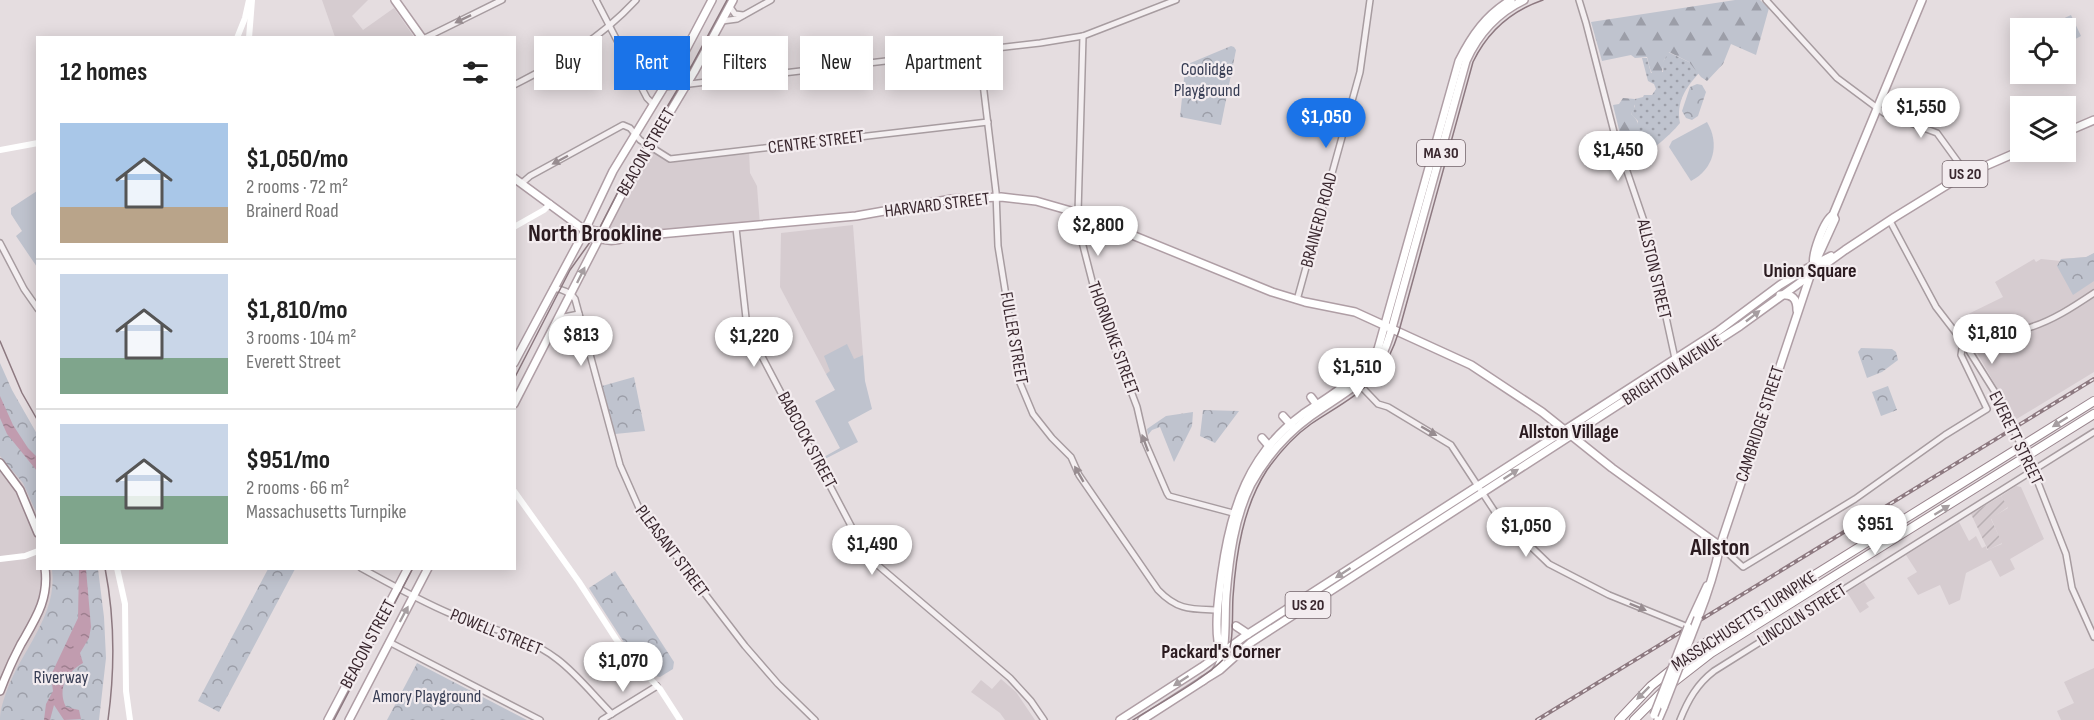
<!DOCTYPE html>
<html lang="en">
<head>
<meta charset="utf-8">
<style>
	body { margin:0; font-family:"Sofia Sans Condensed",sans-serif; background:#f2f2f2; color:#222; height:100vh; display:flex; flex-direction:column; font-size:22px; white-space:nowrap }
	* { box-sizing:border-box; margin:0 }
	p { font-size:20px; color:#767676 }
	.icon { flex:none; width:33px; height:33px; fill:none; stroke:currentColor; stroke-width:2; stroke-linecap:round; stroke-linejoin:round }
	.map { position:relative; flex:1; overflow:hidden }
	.sheet { position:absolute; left:36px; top:36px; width:480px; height:534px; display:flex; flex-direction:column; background:#fff; border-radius:0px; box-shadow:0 3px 15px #0003 }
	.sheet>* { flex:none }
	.banner { position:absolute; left:534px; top:36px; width:570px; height:54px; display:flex; gap:12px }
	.controls { position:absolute; left:2010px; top:18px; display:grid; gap:12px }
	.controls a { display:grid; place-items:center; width:66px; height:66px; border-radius:0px; background:#fff; box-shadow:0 3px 15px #0003; font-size:30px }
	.price { position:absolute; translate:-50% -51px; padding:0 14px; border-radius:21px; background:#fff; color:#222; font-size:20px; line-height:39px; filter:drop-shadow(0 2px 3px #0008) }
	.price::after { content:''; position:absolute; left:50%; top:36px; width:18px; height:14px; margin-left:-9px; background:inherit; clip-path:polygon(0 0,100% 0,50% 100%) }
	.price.on { background:#1a73e8; color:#fff }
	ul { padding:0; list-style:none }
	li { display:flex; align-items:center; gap:18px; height:150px; padding:0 24px }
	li+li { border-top:2px solid #e0e0e0 }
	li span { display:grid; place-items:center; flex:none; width:168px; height:120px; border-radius:0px; color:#555 }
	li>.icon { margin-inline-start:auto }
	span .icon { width:72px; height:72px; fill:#fffc; stroke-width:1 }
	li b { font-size:26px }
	h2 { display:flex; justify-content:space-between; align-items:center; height:72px; padding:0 24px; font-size:26px }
	.tag { padding:0 21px; border-radius:0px; background:#fff; box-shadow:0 3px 15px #0003; font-size:21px; line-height:54px }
	.tag.on { background:#1a73e8; color:#fff }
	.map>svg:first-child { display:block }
</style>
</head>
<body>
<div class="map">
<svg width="2094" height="720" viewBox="0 0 2094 720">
	<defs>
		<pattern id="industrial-furrows" width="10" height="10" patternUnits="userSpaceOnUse" patternTransform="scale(1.5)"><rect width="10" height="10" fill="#d6ccd0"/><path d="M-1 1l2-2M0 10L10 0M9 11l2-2" fill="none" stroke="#b8afb3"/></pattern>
		<pattern id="grass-dots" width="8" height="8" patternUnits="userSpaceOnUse" patternTransform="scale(1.5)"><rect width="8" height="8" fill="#bfc3ce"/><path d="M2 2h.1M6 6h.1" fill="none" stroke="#9c9ea8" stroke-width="1.8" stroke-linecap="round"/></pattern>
		<pattern id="forest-firs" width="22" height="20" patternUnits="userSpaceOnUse" patternTransform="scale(1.5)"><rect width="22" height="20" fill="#bfc3ce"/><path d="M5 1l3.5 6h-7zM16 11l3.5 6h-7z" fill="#9c9ea8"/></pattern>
		<pattern id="park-crowns" width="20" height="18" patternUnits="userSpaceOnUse" patternTransform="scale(1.5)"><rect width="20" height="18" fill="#bfc3ce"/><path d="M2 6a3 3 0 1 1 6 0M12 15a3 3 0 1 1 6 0" fill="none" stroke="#9c9ea8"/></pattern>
		<pattern id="water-ripples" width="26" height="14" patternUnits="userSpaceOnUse" patternTransform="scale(1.5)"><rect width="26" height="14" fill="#c19caf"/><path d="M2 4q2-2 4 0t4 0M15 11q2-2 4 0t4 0" fill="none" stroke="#9e7f8f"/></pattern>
	</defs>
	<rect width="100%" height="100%" fill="#e5dde0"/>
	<g fill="#d6ccd0">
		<polygon points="322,0 368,0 352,16 363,30 394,8 414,37 335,37"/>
		<polygon points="648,146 670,159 749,150 750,173 757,186 760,226 626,237 606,233 619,199"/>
		<polygon points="853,225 863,355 826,374 780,287 781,233"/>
		<polygon points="2094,253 2094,372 2015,420 1958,319 2003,297 1995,282 2034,259 2036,262 2041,259 2061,261 2061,259 2087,257"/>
		<polygon points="0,411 37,468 38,568 83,569 0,720"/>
		<polygon points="2016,486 2021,487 2044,539 2010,559 2015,569 2000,577 1991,560 1966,573 1960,600 1949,605 1940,585 1918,595 1907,578 1917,572 1906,555 1959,522 1969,541 1976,536 1982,548 1986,546 1987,550 2002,544 1991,518 2008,508 2001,496"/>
		<polygon points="1864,582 1875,598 1866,603 1869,607 1860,613 1847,592"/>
		<polygon points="2094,668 2094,720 2061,720 2057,711 2074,703 2064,682"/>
		<polygon points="1001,679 1016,692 1035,720 1005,720 1000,713 971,692 981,680 992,689"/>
	</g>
	<polygon fill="url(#industrial-furrows)" points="2001,496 2008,507 1991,519 2002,543 1988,550 1971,514"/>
	<path fill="url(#grass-dots)" d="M1668 52 1689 62 1699 73C1686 88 1676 101 1680 123 1668 138 1646 155 1629 163L1622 142 1636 141 1638 121 1631 114 1635 106 1633 103 1635 99 1643 97 1644 95H1652L1656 89 1654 84 1648 81 1642 58H1647L1651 73 1663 72V62Z"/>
	<g fill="url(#forest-firs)">
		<path d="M1735 0H1760L1769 8 1756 55 1731 44 1723 64 1707 81 1701 77 1689 62 1669 52 1664 60 1661 79C1650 77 1650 67 1647 57L1635 58 1631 55 1602 61 1591 22Z"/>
		<path d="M1623 98 1635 99 1634 109 1631 114C1643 124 1638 133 1635 147L1631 149 1627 147 1625 142H1622L1613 105 1619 104Z"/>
	</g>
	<g fill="url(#park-crowns)">
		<polygon points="1231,46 1234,47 1236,50 1221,125 1180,117 1185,69 1188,64"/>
		<polygon points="1697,84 1702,85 1706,92 1698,116 1692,120 1686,118 1682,111 1690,87"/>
		<polygon points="2094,253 2094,281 2073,295 2057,266 2061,259 2086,257"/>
		<polygon points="1861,348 1892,349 1896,352 1898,360 1882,372 1867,378 1858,352"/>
		<polygon points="0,363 12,390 37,434 37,514 23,483 0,456"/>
		<polygon points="634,377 645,431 615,434 602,386"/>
		<polygon points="1888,386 1897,410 1881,416 1872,392"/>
		<polygon points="1203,410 1239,411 1215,443 1200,436"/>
		<polygon points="1193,412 1192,426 1174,462 1160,427 1152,430 1148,435 1147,429 1166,416"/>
		<path d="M52 569H98L104 617 106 658 99 720H0C0 710 3 702 6 693 21 650 58 616 52 569Z"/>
		<polygon points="268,569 295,569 219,712 198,701"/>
		<polygon points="615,571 674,662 673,669 660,677 655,676 627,647 589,588"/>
		<polygon points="417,663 527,720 387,720"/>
	</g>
	<g fill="#bfc3ce">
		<polygon points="2071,15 2081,36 2066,44 2066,28 2043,28"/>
		<path d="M1707 122C1720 144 1714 169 1691 181L1669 147 1672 141Z"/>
		<polygon points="37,191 37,267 16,236 22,231 11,214 11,208"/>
		<polygon points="847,344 854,359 863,355 865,381 872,409 848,422 858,442 823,460 822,458 840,448 815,401 835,390 826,374 830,371 824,356"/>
	</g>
	<g fill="url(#water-ripples)">
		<polygon points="0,396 13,425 28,448 37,457 37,471 7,434 0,418"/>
		<path d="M79 569H86L91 627 89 638 80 653 83 663C67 672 57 688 66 707L79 710 81 719 64 720 54 705 50 720H44L46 704 53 691 51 675 78 618Z"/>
	</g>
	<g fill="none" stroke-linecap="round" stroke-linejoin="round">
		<g stroke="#a79ca0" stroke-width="8">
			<g id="tertiary">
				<polyline points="596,0 647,98 653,104"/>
				<polyline points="1579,0 1586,23 1615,136 1647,230 1676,363"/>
				<polyline points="1766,0 1837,78 1884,113 1937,133 1966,173"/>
				<polyline points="730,7 735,14 743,15"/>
				<polyline points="722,21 737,19 771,0"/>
				<polyline points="1083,36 1078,213 1081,238 1098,304 1137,407 1145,442 1167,493 1169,496 1233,513"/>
				<polyline points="425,38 502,0"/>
				<path d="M979 50 996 192 998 246 1020 383 1033 414 1052 438 1071 457 1079 475 1158 590C1178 611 1192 609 1218 610"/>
				<path d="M514 85C561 61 600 39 636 0"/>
				<polyline points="664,87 1040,43 1083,36 1176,0"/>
				<polyline points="522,183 530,176 623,125 630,128 640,140 670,159 988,122"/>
				<polyline points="1890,221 1936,307 1966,346 1998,397"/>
				<polyline points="736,228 746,318 749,332 859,541 874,562 1010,678 1031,701 1044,720"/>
				<polyline points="0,243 24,289 38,309"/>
				<path d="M553 289C561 288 571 293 575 299L620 465 639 508 745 646 778 684 815 720"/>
				<polyline points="1297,300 1360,72 1370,0"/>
				<polyline points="559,318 579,314"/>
				<polyline points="1355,380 1378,404 1388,407 1451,445 1495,512 1549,564 1609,595 1688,627"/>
				<polyline points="2035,475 2066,554 2072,588 2094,637"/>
				<path d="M1720 546 1743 567 1855 499 1945 435 1987 409 1961 355 1962 349C1983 335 2005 335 2028 328 2052 321 2073 307 2094 293"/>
				<path d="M361 568C390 584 420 601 451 614 486 628 526 635 557 659 577 674 594 696 612 714"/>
				<polyline points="389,642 540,720"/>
				<polyline points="602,720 657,686"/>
				<path d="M1680 720C1688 700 1697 684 1714 671L2094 432"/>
			</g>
		</g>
		<g stroke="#af9ea5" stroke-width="10">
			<g id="primary">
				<polyline points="395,0 422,38"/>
				<polyline points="2066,132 2094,120"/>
				<path d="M514 178 590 234C602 241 613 243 626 237L856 216 952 199 1001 197 1036 201 1078 213 1272 292 1305 302 1355 312 1471 365 1542 412 1612 468 1720 546"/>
				<polyline points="585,229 626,237"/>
				<polyline points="1815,263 1835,219 1833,215"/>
				<path d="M1814 265C1811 256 1824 220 1833 215L1922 0"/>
				<path d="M1780 295C1792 294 1797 298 1797 310"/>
				<polyline points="514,363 583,234 613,171 681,59 712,0"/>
				<polyline points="1311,397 1317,405"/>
				<polyline points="514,404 627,184 694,72 733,0"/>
				<polyline points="1283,416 1293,427"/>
				<polyline points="1262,438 1269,446"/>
				<path d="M1698 618C1707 595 1715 571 1720 546L1810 276"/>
				<polyline points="1236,626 1248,634"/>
				<polyline points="1688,627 1707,586"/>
				<path d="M1221 653C1213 633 1219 593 1222 572 1231 508 1249 453 1303 414 1331 395 1361 379 1378 349L1459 61C1472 35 1486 15 1511 0"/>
				<path d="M1216 671C1228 654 1224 617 1226 595 1229 558 1234 518 1251 484 1266 457 1286 434 1311 416 1333 400 1359 387 1376 365 1384 354 1388 341 1392 328L1466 61C1478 34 1497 13 1524 0"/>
				<polyline points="1202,681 1220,670 1250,643 1740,326 1845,250 1895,217 1960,177 2020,151"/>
				<polyline points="328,720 408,568"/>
				<polyline points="349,720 428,568"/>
				<polyline points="1120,720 1202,667 1245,636 1717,332 1780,285 1806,269 1831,256"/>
				<polyline points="1142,720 1204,680"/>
				<polyline points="1658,720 1664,706"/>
			</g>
		</g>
		<g stroke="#9a868e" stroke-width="10">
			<g id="trunk">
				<polyline points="0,463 20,490 38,533"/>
				<path d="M0 691C6 675 13 659 21 644 36 618 49 599 45 568"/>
			</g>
		</g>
		<g stroke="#9a868e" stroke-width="10">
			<g id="motorway">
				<polyline points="1619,720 1651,686 1702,645 2094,401"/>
				<polyline points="1634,720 1666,688 1711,653 2094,414"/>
			</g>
		</g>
		<use href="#tertiary" stroke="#f4eff1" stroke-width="5"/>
		<g stroke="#fff" stroke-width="6">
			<polyline points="237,38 245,18 249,0"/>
			<polyline points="249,38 252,0"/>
			<polyline points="0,150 38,143"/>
			<polyline points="514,227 544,210 550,204"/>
			<polyline points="514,491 579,582 616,639 631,659 660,689 680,720"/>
			<polyline points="0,559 25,556 38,551"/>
			<polyline points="117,568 125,604 126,691 130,720"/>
		</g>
		<use href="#primary" stroke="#fff" stroke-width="7"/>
		<use href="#trunk" stroke="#fff" stroke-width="7"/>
		<use href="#motorway" stroke="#fff" stroke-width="8"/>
		<g stroke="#8d7980" stroke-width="1.5">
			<polyline points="0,341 22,393 38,421"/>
			<polyline points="514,379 570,270 598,231 626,176 692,65 727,0"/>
			<path d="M105 568C115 619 115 669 108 720"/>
			<polyline points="334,720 413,568"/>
			<path d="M1133 720C1155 706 1213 674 1227 655 1234 645 1232 611 1233 597 1236 554 1243 507 1267 470 1279 453 1294 436 1311 424 1333 409 1359 396 1377 375 1388 362 1394 347 1399 331L1473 62C1488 31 1511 11 1543 0"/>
		</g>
		<g stroke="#8d7980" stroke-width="4">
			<polyline id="rail" points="1537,720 2094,379"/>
		</g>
		<use href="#rail" stroke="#f3ecef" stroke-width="1.5" stroke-dasharray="4.5" stroke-linecap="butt"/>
		<g stroke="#a79ca0" stroke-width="8" stroke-linecap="butt">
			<polyline id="tertiary-bridge" points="1998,397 2035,475"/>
		</g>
		<g stroke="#af9ea5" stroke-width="10" stroke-linecap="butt">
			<g id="primary-bridge">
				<polyline points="1664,706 1698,618"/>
				<polyline points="1654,715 1688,627"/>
			</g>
		</g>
		<use href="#tertiary-bridge" stroke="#f4eff1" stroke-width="5"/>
		<use href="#primary-bridge" stroke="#fff" stroke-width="7"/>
	</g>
	<defs><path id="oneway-solid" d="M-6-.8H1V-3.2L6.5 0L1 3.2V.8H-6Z" transform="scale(1.5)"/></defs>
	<g fill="#978c90">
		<use href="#oneway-solid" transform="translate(463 19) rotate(154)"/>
		<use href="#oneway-solid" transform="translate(560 160) rotate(152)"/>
		<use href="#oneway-solid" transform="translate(1429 431) rotate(30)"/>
		<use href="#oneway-solid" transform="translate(1145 443) rotate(-110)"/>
		<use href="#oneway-solid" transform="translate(1079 474) rotate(-120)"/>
		<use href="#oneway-solid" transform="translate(1638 607) rotate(22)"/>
	</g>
	<g fill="#a69ea1">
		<use href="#oneway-solid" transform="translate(581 275) rotate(-64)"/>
		<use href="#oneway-solid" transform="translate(1753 316) rotate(-38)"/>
		<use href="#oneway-solid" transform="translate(2060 422) rotate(148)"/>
		<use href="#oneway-solid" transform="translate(1511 474) rotate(-33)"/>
		<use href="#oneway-solid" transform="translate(1942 510) rotate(-32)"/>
		<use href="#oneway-solid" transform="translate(1343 573) rotate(147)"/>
		<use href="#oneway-solid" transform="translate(404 614) rotate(-62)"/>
		<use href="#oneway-solid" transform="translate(1181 681) rotate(147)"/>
		<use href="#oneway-solid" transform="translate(1643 693) rotate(135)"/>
	</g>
	<g text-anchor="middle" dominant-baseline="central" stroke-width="4.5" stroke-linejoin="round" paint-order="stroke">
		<g fill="#f3ecef" stroke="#726369" stroke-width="1.5">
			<rect x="1417" y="140" width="48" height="26" rx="4.5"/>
			<rect x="1942.5" y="161" width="45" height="26" rx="4.5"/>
			<rect x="1285.5" y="592" width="45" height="26" rx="4.5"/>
		</g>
		<g font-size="16" font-weight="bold" fill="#3a282f">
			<text x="1441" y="153">MA 30</text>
			<text x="1965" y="174">US 20</text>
			<text x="1308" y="605">US 20</text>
		</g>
		<g font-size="18" fill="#373d54" stroke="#f3ecef">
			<text x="1207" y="69">Coolidge<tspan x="1207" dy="21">Playground</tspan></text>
			<text x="61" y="677">Riverway</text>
			<text x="427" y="696">Amory Playground</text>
		</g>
		<g font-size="18" fill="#3a282f" stroke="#f3ecef">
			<text transform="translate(816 142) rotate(-7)">CENTRE STREET</text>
			<text transform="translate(646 152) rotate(-60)">BEACON STREET</text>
			<text transform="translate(937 205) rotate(-7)">HARVARD STREET</text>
			<text transform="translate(1319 220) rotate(-75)">BRAINERD ROAD</text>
			<text transform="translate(1654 269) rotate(77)">ALLSTON STREET</text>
			<text transform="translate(1014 338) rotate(80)">FULLER STREET</text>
			<text transform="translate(1113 338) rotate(70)">THORNDIKE STREET</text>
			<text transform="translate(1672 370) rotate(-33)">BRIGHTON AVENUE</text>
			<text transform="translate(1760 424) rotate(-72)">CAMBRIDGE STREET</text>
			<text transform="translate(2016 438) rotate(64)">EVERETT STREET</text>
			<text transform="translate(807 440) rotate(62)">BABCOCK STREET</text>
			<text transform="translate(672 551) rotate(53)">PLEASANT STREET</text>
			<text transform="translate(1802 615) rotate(-32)">LINCOLN STREET</text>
			<text transform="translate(1744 621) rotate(-33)">MASSACHUSETTS TURNPIKE</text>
			<text transform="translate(496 632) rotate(22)">POWELL STREET</text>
			<text transform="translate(368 644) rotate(-62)">BEACON STREET</text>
		</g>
		<g font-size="20" font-weight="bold" fill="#2b1b20" stroke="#f3ecef">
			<text x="1810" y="271">Union Square</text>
			<text x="1569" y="432">Allston Village</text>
			<text x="1221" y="652">Packard's Corner</text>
		</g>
		<g font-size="24" font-weight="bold" fill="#2b1b20" stroke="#f3ecef">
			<text x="595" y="233">North Brookline</text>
			<text x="1720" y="547">Allston</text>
		</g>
	</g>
</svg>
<div class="controls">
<a><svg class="icon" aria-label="locate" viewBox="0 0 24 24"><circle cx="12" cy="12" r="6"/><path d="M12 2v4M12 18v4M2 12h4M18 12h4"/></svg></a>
<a><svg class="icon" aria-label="layers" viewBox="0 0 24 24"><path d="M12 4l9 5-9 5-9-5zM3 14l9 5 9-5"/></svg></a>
</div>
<b class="price" style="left:1921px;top:139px">$1,550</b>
<b class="price on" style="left:1326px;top:149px">$1,050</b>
<b class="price" style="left:1618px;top:182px">$1,450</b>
<b class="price" style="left:1098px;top:257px">$2,800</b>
<b class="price" style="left:1992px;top:365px">$1,810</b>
<b class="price" style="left:581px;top:367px">$813</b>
<b class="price" style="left:754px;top:368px">$1,220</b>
<b class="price" style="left:1357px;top:399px">$1,510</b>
<b class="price" style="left:1875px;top:556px">$951</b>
<b class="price" style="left:1526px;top:558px">$1,050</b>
<b class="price" style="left:872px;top:576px">$1,490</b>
<b class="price" style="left:623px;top:693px">$1,070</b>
<div class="banner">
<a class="tag">Buy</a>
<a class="tag on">Rent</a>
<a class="tag">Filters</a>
<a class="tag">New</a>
<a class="tag">Apartment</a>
</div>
<section class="sheet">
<h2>12 homes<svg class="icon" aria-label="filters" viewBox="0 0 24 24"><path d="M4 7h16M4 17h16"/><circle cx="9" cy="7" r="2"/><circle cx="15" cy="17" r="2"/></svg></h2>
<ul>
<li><span style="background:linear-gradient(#a9c7e8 70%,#b9a48a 0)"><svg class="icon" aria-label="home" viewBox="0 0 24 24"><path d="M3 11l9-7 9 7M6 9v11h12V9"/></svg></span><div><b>$1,050/mo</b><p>2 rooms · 72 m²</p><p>Brainerd Road</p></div></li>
<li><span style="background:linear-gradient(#c9d6e8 70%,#7fa58c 0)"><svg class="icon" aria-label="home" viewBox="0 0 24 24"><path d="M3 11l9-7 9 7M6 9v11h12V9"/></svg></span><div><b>$1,810/mo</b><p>3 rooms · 104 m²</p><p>Everett Street</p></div></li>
<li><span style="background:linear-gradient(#c9d6e8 60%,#7fa58c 0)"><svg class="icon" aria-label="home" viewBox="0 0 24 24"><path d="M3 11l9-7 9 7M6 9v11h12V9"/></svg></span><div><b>$951/mo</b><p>2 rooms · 66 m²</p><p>Massachusetts Turnpike</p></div></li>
</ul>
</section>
</div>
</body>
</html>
